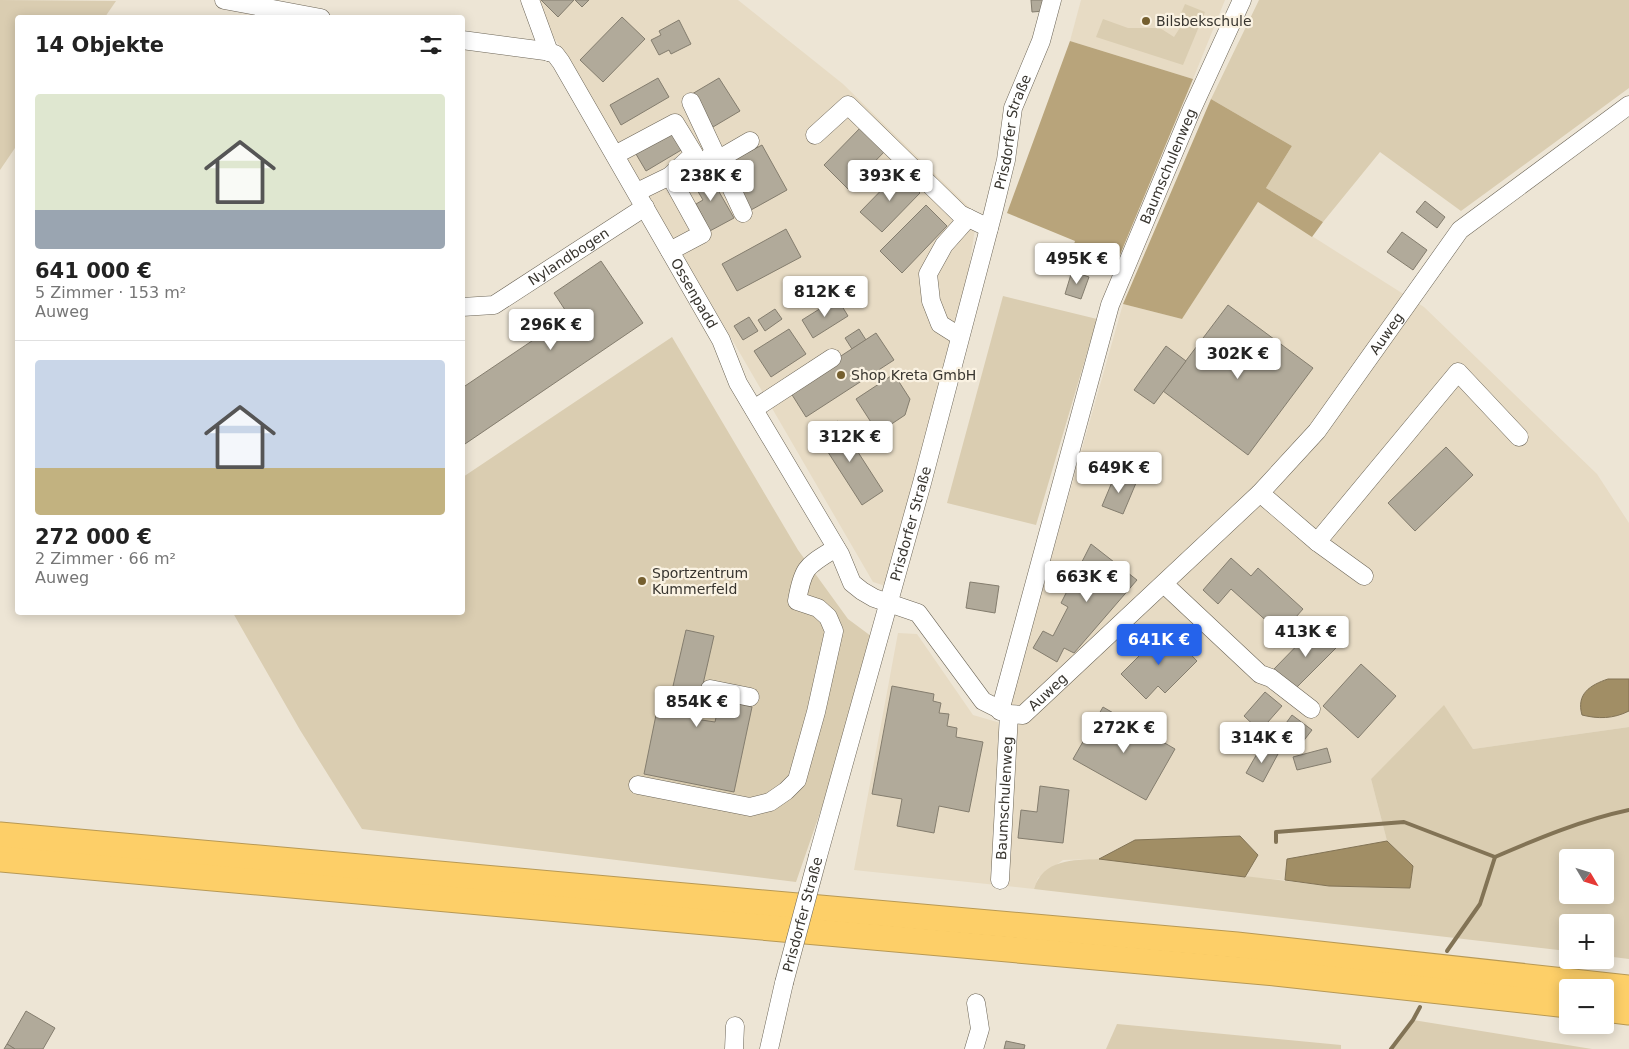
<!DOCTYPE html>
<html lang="de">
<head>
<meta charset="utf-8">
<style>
	body { margin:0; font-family:"DejaVu Sans",sans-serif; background:#f6f6f6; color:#222; height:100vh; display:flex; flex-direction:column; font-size:19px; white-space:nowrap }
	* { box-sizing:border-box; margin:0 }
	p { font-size:16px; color:#767676 }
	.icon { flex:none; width:28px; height:28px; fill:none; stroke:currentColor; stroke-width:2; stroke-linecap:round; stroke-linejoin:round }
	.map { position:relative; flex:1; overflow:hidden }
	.details { position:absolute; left:15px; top:15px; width:450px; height:600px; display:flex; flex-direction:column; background:#fff; border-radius:5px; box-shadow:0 2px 12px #0003 }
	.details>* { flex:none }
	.needle { width:32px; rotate:128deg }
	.fabs { position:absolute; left:1559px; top:849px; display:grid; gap:10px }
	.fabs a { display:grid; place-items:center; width:55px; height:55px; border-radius:5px; background:#fff; box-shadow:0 2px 12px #0003; font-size:25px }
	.price { position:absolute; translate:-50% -42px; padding:0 11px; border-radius:5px; background:#fff; color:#222; font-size:16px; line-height:32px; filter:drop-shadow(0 1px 2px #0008) }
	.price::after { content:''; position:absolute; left:50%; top:30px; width:15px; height:11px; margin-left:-8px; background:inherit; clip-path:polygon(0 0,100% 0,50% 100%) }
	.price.active { background:#2563eb; color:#fff }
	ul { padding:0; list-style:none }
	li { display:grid; align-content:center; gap:10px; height:265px; padding:0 20px }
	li+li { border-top:1px solid #e0e0e0 }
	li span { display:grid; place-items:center; height:155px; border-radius:5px; color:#555 }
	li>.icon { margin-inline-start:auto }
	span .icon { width:90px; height:90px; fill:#fffc; stroke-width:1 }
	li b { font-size:21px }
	h2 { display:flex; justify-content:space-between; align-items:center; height:60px; padding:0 20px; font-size:21px }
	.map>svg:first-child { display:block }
</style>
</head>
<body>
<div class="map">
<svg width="1629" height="1049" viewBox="0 0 1629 1049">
	<rect width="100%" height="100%" fill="#ede5d5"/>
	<g fill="#e7dbc4">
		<polygon points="526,0 738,0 843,84 977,215 959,336 895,589 873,582 566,54"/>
		<polygon points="1081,0 1225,0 1193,79 1070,41"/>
		<polygon points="1258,202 1424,307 1597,474 1629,523 1629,727 1473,749 1444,706 1371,779 1387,841 1288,859 1285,880 1245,877 1258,855 1135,840 1099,859 1063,860 1038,878 1034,889 854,870 898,633 917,634 973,715 1004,724 1123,304 1182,319"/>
	</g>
	<g fill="#dacdb1" fill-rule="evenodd">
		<polygon points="0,0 116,1 105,17 18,18 17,145 0,170"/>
		<polygon points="1259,0 1629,0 1629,88 1461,211 1380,152 1323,222 1266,188 1292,146 1211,99"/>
		<polygon points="1185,4 1205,12 1183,65 1096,37 1103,19 1128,28 1160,28 1174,37 1183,23 1179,18"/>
		<polygon points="1003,296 1097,319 1036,525 947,503"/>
		<polygon points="672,337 798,550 848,619 879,642 796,882 362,829 300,730 233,613 462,612 463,477"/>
		<path d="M1444 705 1473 749 1629 727V959L1605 956V922H1568L1567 951 1034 889C1043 859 1073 860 1099 859L1329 886 1410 888 1413 866 1387 841 1371 779ZM1568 858H1605V895H1568Z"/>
		<polygon points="1413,1020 1592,1049 1391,1049"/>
		<polygon points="1117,1024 1341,1045 1341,1049 1106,1049"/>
	</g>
	<g fill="#b8a47b">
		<polygon points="1070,41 1193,79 1112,274 1069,259 1075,241 1007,213"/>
		<polygon points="1211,99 1292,146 1266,188 1323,222 1312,237 1258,202 1182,319 1123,304"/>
	</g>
	<g fill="#a18e65" stroke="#827355">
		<path d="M1608 679H1629V711C1613 719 1598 719 1582 715 1576 694 1590 685 1608 679Z"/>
		<polygon points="1240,836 1258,855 1245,877 1099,859 1135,840"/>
		<polygon points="1387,841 1413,866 1410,888 1329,886 1285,880 1287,859"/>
	</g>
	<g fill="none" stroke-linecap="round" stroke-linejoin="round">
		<g stroke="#827355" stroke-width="4">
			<path d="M1276 842V832L1404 822 1495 857C1539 838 1582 820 1629 810"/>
			<polyline points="1447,951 1480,904 1495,857"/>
			<polyline points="1391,1049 1413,1020 1420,1007"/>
		</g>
	</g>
	<g fill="#b1aa9a" stroke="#847d6e">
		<polygon points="541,0 574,0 558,17"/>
		<polygon points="575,0 589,0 582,7"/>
		<polygon points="1031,0 1043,0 1044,11 1032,12"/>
		<polygon points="622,17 645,39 603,82 580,60"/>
		<polygon points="679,20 691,44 671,54 669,50 659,55 651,40 661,35 659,31"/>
		<polygon points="658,78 669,97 621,125 610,105"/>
		<polygon points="719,78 740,111 713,127 692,94"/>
		<polygon points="863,125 887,149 848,189 824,165"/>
		<polygon points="671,127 683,149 646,171 633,149"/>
		<polygon points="762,145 787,190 751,210 726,164"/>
		<polygon points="706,169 734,218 708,232 703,222 705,221 696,204 703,200 690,178"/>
		<polygon points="899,172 920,193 882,232 860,212"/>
		<polygon points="1425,201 1445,217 1437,228 1416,212"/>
		<polygon points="926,205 947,226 902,273 880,251"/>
		<polygon points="786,229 801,257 737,291 722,264"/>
		<polygon points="1402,232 1427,250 1413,270 1387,252"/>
		<polygon points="1041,244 1061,249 1057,266 1036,260"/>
		<polygon points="601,261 643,323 462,446 462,388 569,316 554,293"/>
		<polygon points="1072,271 1089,277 1081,299 1065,294"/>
		<polygon points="837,298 848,316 813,338 802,320"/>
		<polygon points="1228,305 1313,368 1248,455 1163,391"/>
		<polygon points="775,309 782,319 765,331 758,320"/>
		<polygon points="749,317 758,331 743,340 734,326"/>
		<polygon points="789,329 806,354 771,377 754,351"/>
		<polygon points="859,329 866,340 852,349 845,338"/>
		<polygon points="876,333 894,360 806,417 789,390"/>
		<polygon points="1166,346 1186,361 1154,404 1134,390"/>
		<polygon points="894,374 910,399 905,415 878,433 856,399"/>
		<polygon points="838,421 883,491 862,505 817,435"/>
		<polygon points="1446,447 1473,475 1415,531 1388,503"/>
		<polygon points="1115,475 1136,483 1123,514 1102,506"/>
		<polygon points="1091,544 1137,580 1074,653 1064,648 1057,662 1033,648 1043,631 1053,636 1068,607 1061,603"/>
		<polygon points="1231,558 1251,576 1258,568 1303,609 1281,634 1231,589 1218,604 1203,590"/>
		<polygon points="970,582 999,586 995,613 966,608"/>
		<polygon points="1316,626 1337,647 1295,689 1274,669"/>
		<polygon points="1166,629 1197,661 1165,693 1158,686 1146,699 1121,674"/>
		<polygon points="686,630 714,636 695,719 715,722 720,700 752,707 734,792 644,774 657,710 667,712"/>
		<polygon points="1361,664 1396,696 1358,738 1323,706"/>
		<polygon points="892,686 934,694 933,701 941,703 939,713 949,714 947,726 957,728 956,737 983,742 969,812 939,806 934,833 897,826 902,799 872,794"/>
		<polygon points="1265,692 1282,706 1260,731 1244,716"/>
		<polygon points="1103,707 1175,749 1146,800 1073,759"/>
		<polygon points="1292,715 1312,730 1298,748 1278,734"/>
		<polygon points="1262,745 1278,754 1263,782 1246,773"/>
		<polygon points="1327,748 1331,762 1297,770 1293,757"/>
		<polygon points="1040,786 1069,790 1063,843 1018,838 1021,810 1037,812"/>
		<polygon points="26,1011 55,1028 43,1049 15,1049 7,1044"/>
		<polygon points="1006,1041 1025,1045 1024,1049 1004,1049"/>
		<polygon points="7,1044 15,1049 4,1049"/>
	</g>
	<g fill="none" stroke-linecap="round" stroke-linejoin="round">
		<g stroke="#6c6557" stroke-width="19">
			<g id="minor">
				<polyline points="224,0 321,18"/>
				<polyline points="530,0 549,52"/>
				<path id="s1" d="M462 40 545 51 555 54 561 62 721 340 738 383 840 554 852 583 862 591 874 598 918 613 983 701 1009 714 1023 715 1260 493 1317 431 1460 230 1629 105"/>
				<polyline points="691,102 743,213"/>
				<polyline points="815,135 848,105 960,214 989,228"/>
				<polyline points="615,155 675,123 694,154 670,176 637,192"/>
				<polyline points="709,157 719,159 750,141"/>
				<polyline points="670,176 702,234 670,251"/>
				<path id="s2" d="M462 307 494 305 645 207"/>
				<polyline points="959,336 940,324 931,301 928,274 944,245 968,218"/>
				<polyline points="754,409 832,358"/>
				<polyline points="1260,493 1317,542 1364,576"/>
				<polyline points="1317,542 1458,372 1519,437"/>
				<polyline points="1164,584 1260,674 1271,678 1311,709"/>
				<polyline points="710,689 750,697"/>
				<path id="s3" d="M1000 711 1110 305 1192 109 1242 0"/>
				<path d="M638 785 750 807 770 802 786 791 797 780 816 712 834 631 828 617 818 608 797 601C803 566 807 566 836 548"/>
				<path id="s4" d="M818 856 922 483 993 213 1006 160 1013 108 1041 41 1052 0"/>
				<path id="s5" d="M1000 880 1009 714"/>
				<polyline points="734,1049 735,1026"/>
				<polyline points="769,1049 784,983"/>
				<polyline points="974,1049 980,1029 976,1003"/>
			</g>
		</g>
		<g stroke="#b89954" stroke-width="27">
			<g id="highway">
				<polyline points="0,835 1237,945 1629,988"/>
				<polyline points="0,859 1275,973 1568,1005"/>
				<polyline points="1605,1009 1629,1012"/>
			</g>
		</g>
		<use href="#minor" stroke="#fff" stroke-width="18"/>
		<use href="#highway" stroke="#fdcf68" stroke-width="25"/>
		<g stroke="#6c6557" stroke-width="19" stroke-linecap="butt">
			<g id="minor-bridge">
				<path id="s6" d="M784 983 818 856"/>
			</g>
		</g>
		<use href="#minor-bridge" stroke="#fff" stroke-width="18"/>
	</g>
	<g fill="#755f2f" stroke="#faf2e2" stroke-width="2">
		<circle cx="1146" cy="21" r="5"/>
		<circle cx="841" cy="375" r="5"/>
		<circle cx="642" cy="581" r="5"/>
	</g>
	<g text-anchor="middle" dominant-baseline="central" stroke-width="4.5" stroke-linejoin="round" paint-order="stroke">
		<g font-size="14" fill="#38352f" stroke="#faf2e2" text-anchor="start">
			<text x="1156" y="21">Bilsbekschule</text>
			<text x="851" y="375">Shop Kreta GmbH</text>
			<text x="652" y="573">Sportzentrum<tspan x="652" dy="16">Kummerfeld</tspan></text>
		</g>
		<g font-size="14" fill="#38352f" stroke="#faf2e2">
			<text stroke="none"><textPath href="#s4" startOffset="750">Prisdorfer Straße</textPath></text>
			<text stroke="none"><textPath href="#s3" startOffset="571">Baumschulenweg</textPath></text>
			<text stroke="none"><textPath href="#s2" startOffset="121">Nylandbogen</textPath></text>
			<text stroke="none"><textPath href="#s1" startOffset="371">Ossenpadd</textPath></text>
			<text stroke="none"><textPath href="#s1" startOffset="1456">Auweg</textPath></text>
			<text stroke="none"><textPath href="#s4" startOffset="345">Prisdorfer Straße</textPath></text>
			<text stroke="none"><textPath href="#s1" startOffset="961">Auweg</textPath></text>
			<text stroke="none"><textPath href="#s5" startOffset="82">Baumschulenweg</textPath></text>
			<text stroke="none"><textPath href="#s6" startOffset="71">Prisdorfer Straße</textPath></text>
		</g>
	</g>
</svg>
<div class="fabs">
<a><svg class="needle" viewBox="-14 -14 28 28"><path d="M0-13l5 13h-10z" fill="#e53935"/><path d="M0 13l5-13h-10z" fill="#767676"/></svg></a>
<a>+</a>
<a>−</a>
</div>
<b class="price" style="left:711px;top:202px">238K €</b>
<b class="price" style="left:890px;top:202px">393K €</b>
<b class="price" style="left:1077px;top:285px">495K €</b>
<b class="price" style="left:825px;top:318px">812K €</b>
<b class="price" style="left:551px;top:351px">296K €</b>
<b class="price" style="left:1238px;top:380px">302K €</b>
<b class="price" style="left:850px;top:463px">312K €</b>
<b class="price" style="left:1119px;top:494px">649K €</b>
<b class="price" style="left:1087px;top:603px">663K €</b>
<b class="price" style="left:1306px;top:658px">413K €</b>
<b class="price active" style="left:1159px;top:666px">641K €</b>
<b class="price" style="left:697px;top:728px">854K €</b>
<b class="price" style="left:1124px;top:754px">272K €</b>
<b class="price" style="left:1262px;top:764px">314K €</b>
<section class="details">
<h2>14 Objekte<svg class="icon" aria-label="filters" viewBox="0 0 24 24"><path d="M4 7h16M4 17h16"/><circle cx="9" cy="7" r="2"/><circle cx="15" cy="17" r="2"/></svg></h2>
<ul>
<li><span style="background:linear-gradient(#dfe7d0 75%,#9aa5b1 0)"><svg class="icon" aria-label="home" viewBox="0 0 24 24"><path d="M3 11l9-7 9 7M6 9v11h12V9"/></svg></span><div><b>641 000 €</b><p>5 Zimmer · 153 m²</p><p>Auweg</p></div></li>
<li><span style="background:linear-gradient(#c9d6e8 70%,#c2b280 0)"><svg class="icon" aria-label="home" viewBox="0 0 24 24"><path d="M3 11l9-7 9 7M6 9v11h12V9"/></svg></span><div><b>272 000 €</b><p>2 Zimmer · 66 m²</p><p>Auweg</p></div></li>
</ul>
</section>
</div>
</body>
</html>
